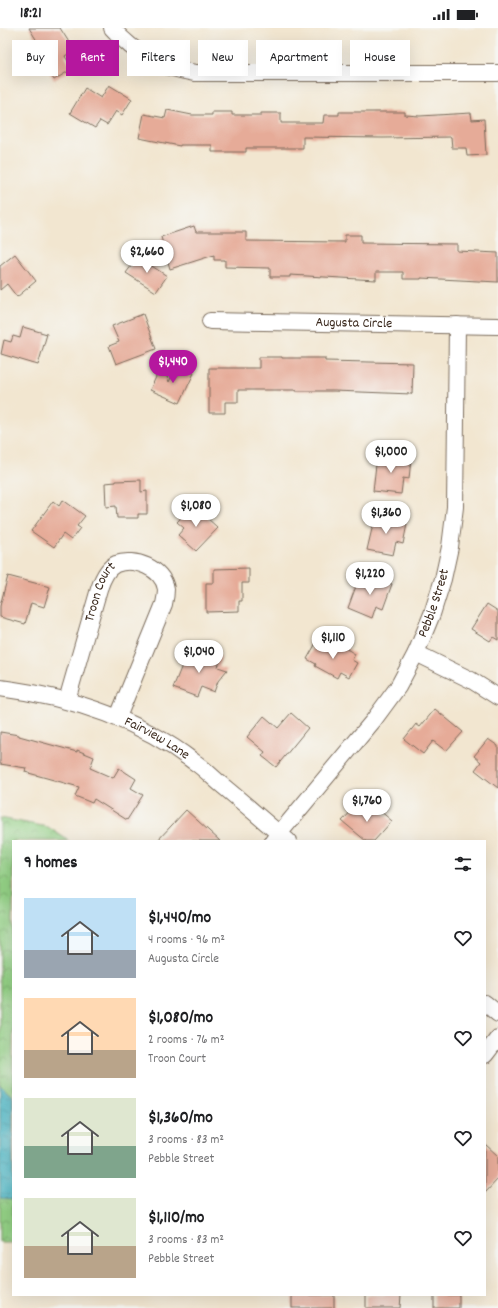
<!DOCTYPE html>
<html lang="en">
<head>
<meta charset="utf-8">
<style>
	body { margin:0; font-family:Dekko,sans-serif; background:#f2f2f2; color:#202124; height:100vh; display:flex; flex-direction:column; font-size:15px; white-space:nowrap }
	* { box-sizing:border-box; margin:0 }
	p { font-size:13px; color:#757577 }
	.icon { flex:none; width:22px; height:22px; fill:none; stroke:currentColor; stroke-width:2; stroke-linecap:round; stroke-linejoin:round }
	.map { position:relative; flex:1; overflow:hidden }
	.side { position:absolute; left:12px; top:812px; width:474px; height:456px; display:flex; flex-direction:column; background:#fff; border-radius:0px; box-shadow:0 4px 16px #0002 }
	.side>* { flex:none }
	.guide { position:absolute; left:12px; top:12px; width:474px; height:36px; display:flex; gap:8px }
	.price { position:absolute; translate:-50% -34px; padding:0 9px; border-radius:14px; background:#fff; color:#222; font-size:13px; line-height:26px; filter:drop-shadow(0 1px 2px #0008) }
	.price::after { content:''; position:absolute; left:50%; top:24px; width:12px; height:9px; margin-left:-6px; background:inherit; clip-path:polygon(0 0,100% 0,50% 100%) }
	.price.on { background:#b5179e; color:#fff }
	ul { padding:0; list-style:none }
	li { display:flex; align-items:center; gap:12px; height:100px; padding:0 12px }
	li span { display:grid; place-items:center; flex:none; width:112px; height:80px; border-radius:0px; color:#555 }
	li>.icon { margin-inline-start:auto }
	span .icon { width:48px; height:48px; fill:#fffc; stroke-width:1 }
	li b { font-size:17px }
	h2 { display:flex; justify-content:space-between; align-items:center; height:48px; padding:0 12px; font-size:17px }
	.chip { padding:0 14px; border-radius:0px; background:#fff; box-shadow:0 4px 16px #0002; font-size:14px; line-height:36px }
	.chip.on { background:#b5179e; color:#fff }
	.status { display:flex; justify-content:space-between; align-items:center; height:28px; padding:0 20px; background:#fff; direction:ltr }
	.status svg { height:11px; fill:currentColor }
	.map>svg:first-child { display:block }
</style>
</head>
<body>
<div class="status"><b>18:21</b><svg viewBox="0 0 49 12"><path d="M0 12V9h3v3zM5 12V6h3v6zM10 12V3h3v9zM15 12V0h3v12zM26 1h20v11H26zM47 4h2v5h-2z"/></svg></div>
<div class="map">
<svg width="498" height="1280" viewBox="0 0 498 1280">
	<defs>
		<pattern id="park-crowns" width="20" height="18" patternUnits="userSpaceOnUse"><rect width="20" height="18" fill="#92cf84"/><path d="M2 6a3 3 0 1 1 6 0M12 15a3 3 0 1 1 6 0" fill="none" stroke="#78a86b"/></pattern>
		<pattern id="water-ripples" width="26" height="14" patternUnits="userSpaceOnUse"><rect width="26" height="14" fill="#48b5c4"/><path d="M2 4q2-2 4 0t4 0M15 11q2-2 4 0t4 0" fill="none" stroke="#3d939f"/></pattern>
	</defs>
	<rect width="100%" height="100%" fill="#f6f6f2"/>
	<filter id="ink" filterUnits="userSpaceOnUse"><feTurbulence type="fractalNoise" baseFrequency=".025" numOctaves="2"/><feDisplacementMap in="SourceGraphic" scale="8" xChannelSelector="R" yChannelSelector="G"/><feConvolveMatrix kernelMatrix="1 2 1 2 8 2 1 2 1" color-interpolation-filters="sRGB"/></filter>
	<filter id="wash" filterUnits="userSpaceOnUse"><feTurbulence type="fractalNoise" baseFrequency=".012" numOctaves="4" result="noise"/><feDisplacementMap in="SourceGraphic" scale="16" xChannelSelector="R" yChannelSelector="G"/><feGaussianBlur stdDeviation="0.9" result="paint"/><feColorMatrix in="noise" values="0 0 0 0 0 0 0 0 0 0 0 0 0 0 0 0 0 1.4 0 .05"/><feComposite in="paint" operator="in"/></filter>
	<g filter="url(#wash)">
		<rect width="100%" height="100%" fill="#f2e6d0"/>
		<polygon fill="url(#park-crowns)" stroke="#667c51" points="0,790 48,799 69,813 13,813 13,1214 0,1214"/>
		<polygon fill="url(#water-ripples)" stroke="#427071" points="0,1057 13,1069 13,1171 0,1170"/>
		<g id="blocks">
			<g fill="#e6ab98">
				<polygon points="29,0 60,0 74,22 65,28 72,41 54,52 36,24 42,21"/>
				<polygon points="109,57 132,71 122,87 116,83 107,97 100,93 95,100 70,85 85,60 101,70"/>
				<polygon points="167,82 192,87 212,87 212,84 232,84 232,87 261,87 261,85 281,85 281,95 323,95 324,87 339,87 339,84 405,84 405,87 420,88 471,85 472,92 484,91 486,127 467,128 466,120 452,120 451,109 383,110 303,109 303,120 246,120 246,124 212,124 212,117 180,117 180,118 139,110 144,86 165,90"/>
				<polygon points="194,198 196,204 246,204 246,213 345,214 345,207 361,207 361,215 457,216 457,223 498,225 498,254 421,250 421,251 403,251 403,244 376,244 376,252 290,247 290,249 270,249 270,240 225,239 225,232 214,232 214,227 170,241 161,209"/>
				<polygon points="15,226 36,253 17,269 7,256 0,262 0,238"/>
				<polygon points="138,229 167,248 156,264 126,245"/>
				<polygon points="143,286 156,321 116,336 109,318 119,314 112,298"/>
				<polygon points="23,299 47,306 38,337 1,326 4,312 11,314 13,308 20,310"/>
				<polygon points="259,329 282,329 282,330 325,330 325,333 413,335 412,366 334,363 296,363 296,362 238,362 238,374 225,374 225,385 209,385 209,340 259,340"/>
				<polygon points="162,336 169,354 177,337 194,345 180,375 150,362"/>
				<polygon points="377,428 411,431 409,451 403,450 401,466 373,463"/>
				<polygon points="141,452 141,464 147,463 147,486 138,486 138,490 117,490 116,478 106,479 105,455 116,454 116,453"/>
				<polygon points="63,472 85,488 77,498 80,500 71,512 63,506 54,519 31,503 53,473 59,478"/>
				<polygon points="193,477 218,500 196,523 178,507 184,500 177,494"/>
				<polygon points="375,488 407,496 403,516 396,514 393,527 367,522"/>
				<polygon points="249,540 249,555 242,555 242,573 239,573 239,583 206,584 206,555 214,555 214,541"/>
				<polygon points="369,547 392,556 383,581 376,578 372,590 348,580 359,550 367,553"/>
				<polygon points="8,548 50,559 44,579 31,575 25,596 0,589 0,578"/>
				<polygon points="487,576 498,583 498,612 493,609 490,613 471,601"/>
				<polygon points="316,615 326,620 328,615 338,621 340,617 355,626 352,632 357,635 349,649 340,644 337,650 315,638 316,636 307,631"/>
				<polygon points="198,620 221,630 218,639 227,642 218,653 214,664 201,659 197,669 173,660 185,630 192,633"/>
				<polygon points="435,681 463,704 446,723 433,713 423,726 404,711 416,696 420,699"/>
				<polygon points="291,685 308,700 276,739 262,728 265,724 247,709 264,688 278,700"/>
				<polygon points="0,704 19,707 19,708 77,724 77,722 94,729 90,740 113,750 119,740 136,751 131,760 143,767 127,792 94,771 92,775 75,768 79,759 25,744 26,740 0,736"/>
				<polygon points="488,711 498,718 498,760 475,742 481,734 474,728"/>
				<polygon points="372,776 392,793 374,813 366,813 342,793 356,778 364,784"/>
				<polygon points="186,782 220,813 157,813"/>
				<polygon points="485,1116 498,1128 498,1151 485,1165"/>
				<rect x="292" y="1267" width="42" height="13"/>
				<polygon points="366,1267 401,1267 400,1280 366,1280"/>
				<rect x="434" y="1267" width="25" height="13"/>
			</g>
		</g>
	</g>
	<g filter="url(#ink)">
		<use href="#blocks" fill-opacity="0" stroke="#7b6c5c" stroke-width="1"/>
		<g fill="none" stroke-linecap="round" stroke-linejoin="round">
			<g stroke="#7b6c5c" stroke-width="18">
				<g id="minor">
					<path d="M112 0C136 27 159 39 195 45H498"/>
					<path id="s1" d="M210 293 498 298"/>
					<polyline points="416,625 471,652 498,669"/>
					<path id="s2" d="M0 660C69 669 137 690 193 733 204 740 213 750 223 758 245 776 266 795 288 813"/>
					<path id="s3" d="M67 672 99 561C102 552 107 540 116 536 134 529 163 540 166 561 166 566 165 572 164 576L118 689"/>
					<path id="s4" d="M273 813 373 693 398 659 416 625 432 586 443 551 450 519 455 479 457 297"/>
					<polyline points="485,975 498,986"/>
					<polyline points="485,1027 498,1010"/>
				</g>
			</g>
			<use href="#minor" stroke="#fff" stroke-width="16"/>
		</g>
	</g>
	<g text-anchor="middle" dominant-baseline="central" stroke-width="4" stroke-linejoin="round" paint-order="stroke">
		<g font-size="14" fill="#3b2a1e" stroke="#f6f6f2">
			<text stroke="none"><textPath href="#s1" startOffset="144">Augusta Circle</textPath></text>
			<text stroke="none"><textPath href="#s3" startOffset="113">Troon Court</textPath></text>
			<text stroke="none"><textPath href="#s4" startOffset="290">Pebble Street</textPath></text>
			<text stroke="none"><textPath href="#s2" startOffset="166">Fairview Lane</textPath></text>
		</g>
	</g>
</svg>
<b class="price" style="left:147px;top:246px">$2,660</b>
<b class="price on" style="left:173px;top:356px">$1,440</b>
<b class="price" style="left:391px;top:446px">$1,000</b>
<b class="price" style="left:196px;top:500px">$1,080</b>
<b class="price" style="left:386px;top:507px">$1,360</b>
<b class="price" style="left:370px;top:568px">$1,220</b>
<b class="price" style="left:333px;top:632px">$1,110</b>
<b class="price" style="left:199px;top:646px">$1,040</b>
<b class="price" style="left:367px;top:795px">$1,760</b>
<div class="guide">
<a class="chip">Buy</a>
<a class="chip on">Rent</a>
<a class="chip">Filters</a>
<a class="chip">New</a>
<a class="chip">Apartment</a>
<a class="chip">House</a>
</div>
<section class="side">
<h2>9 homes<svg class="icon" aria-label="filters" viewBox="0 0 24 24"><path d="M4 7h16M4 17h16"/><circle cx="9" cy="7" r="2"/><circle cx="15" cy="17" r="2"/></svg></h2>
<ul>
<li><span style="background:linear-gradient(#bfe0f5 65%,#9aa5b1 0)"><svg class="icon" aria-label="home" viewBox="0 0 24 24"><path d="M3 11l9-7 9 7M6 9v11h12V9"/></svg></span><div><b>$1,440/mo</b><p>4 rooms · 96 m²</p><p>Augusta Circle</p></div><svg class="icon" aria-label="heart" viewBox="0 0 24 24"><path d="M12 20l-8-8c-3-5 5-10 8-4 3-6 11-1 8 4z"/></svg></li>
<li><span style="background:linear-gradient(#ffd9b3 65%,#b9a48a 0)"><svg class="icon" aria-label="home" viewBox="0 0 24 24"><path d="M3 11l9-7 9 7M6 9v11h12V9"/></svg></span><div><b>$1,080/mo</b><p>2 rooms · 76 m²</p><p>Troon Court</p></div><svg class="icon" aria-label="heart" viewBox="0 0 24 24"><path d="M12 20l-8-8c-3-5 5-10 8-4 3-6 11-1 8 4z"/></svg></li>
<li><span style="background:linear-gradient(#dfe7d0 60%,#7fa58c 0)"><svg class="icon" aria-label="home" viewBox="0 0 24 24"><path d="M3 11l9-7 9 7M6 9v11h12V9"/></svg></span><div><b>$1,360/mo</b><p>3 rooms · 83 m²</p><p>Pebble Street</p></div><svg class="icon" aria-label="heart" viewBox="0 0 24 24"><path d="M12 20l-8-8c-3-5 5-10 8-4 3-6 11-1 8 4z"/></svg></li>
<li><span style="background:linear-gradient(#dfe7d0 60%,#b9a48a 0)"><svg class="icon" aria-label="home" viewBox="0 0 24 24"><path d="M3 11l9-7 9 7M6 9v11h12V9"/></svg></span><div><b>$1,110/mo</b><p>3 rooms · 83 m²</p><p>Pebble Street</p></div><svg class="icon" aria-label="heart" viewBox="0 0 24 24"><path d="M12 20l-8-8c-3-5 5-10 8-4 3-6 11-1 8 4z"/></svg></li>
</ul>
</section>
</div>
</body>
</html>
